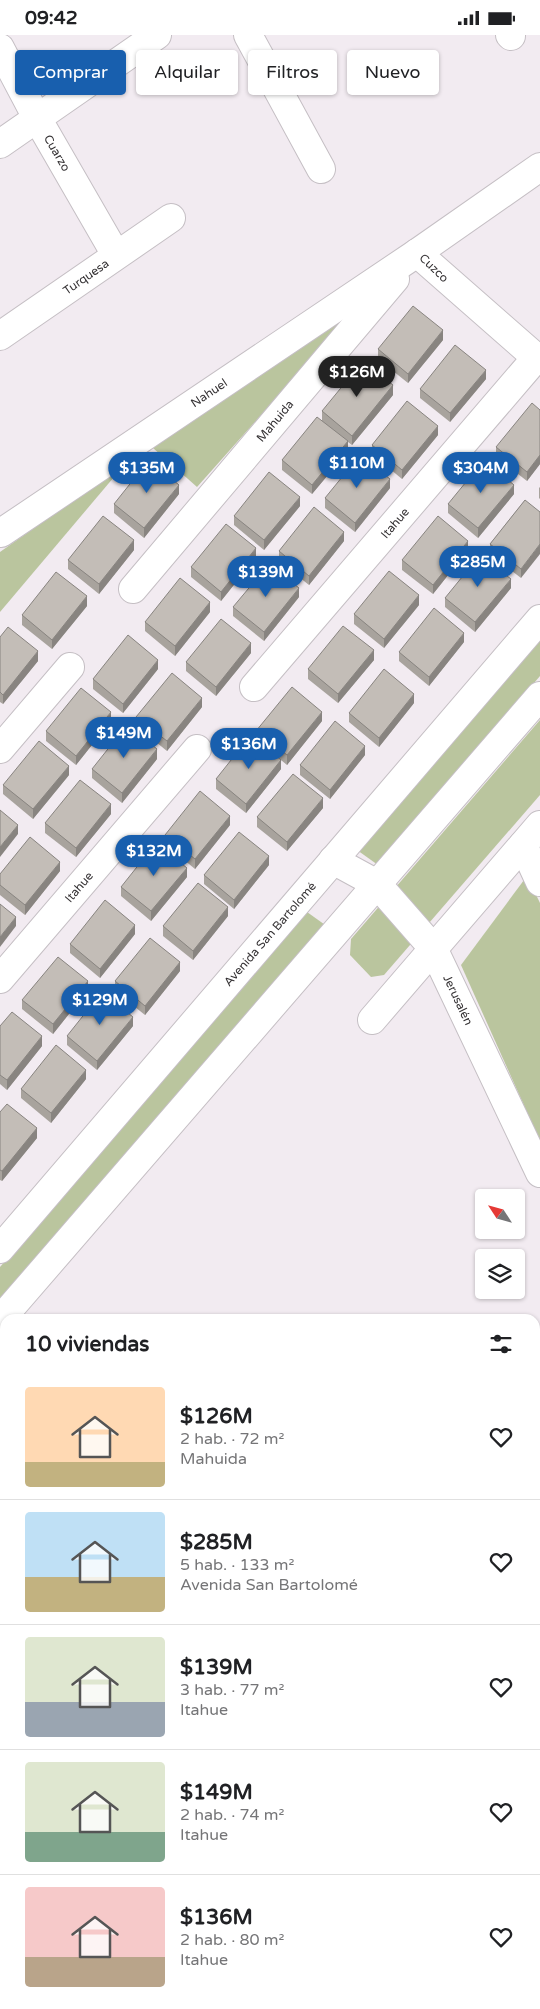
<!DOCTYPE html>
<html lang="es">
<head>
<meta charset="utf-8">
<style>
	body { margin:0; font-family:"Varela Round",sans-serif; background:#f6f6f6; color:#202124; height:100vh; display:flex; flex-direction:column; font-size:19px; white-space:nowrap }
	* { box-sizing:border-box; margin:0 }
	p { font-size:16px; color:#757577 }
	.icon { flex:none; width:28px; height:28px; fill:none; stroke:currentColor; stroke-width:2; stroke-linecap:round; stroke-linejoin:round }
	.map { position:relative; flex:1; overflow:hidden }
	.side { position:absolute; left:0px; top:1279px; width:540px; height:696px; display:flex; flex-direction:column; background:#fff; border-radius:15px 15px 0 0; box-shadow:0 1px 4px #0004 }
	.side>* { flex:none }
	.guide { position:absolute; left:15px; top:15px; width:510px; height:45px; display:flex; gap:10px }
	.needle { width:32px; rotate:306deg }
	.tools { position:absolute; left:475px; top:1154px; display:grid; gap:10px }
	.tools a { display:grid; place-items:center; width:50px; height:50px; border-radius:5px; background:#fff; box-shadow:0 1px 4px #0004; font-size:25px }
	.price { position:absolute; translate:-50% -42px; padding:0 11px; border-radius:18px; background:#185fae; color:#fff; font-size:16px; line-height:32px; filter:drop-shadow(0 1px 2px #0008) }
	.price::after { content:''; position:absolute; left:50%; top:30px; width:15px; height:11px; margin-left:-8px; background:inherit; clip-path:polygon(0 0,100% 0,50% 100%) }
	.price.current { background:#222; color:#fff }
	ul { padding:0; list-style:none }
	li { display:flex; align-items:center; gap:15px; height:125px; padding:0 25px }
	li+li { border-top:1px solid #e0e0e0 }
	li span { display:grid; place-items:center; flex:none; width:140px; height:100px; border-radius:5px; color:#555 }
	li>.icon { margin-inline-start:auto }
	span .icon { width:60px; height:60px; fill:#fffc; stroke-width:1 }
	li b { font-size:21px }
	h2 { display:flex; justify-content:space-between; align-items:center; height:60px; padding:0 25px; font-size:21px }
	.tag { padding:0 18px; border-radius:5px; background:#fff; box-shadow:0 1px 4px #0004; font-size:18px; line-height:45px }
	.tag.current { background:#185fae; color:#fff }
	.status { display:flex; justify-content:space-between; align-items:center; height:35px; padding:0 25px; background:#fff; direction:ltr }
	.status svg { height:14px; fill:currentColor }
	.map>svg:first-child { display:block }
</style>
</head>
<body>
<div class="status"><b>09:42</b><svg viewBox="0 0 49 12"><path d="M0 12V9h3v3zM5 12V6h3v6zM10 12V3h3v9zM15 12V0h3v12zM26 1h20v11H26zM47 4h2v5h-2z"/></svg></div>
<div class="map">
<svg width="540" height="1974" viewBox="0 0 540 1974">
	<rect width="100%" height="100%" fill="#f2ebf1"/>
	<g fill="#bac59e">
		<polygon points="362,267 197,452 153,413"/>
		<polygon points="125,429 0,577 0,517"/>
		<polygon points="540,602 540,641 378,830 357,815"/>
		<polygon points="540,685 540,760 384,940 371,942 350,920 351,904"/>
		<polygon points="527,841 540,868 540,1106 461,930"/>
		<polygon points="307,877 328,892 0,1273 0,1232"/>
	</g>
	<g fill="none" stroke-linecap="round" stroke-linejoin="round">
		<g stroke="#c5bfc4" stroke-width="30">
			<g id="street">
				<polyline points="248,0 321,134"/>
				<polyline points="510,0 511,1"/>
				<polyline points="0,13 37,83 116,220"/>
				<polyline points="0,109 157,0"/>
				<polyline points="417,218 540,326"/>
				<polyline points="0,301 171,183"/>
				<polyline points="1,498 417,218 540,132"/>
				<polyline points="133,554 395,244"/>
				<polyline points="254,652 536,323"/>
				<polyline points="0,714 70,632"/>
				<polyline points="523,810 540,847"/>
				<polyline points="333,825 377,849 433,913 540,1138"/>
				<polyline points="0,944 197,714"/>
				<polyline points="372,985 540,790"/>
				<polyline points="0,1214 540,584"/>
				<polyline points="0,1285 540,661"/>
			</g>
		</g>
		<use href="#street" stroke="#fff" stroke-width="28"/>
	</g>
	<g fill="#a8a39d">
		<polygon points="443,305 408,348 378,324 378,314"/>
		<polygon points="486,344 450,387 420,363 420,354"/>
		<polygon points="393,360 352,410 348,407 348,416 312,459 282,435 282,425 322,385 322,376"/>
		<polygon points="540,375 540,429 527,446 496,422 496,412"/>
		<polygon points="438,400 402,444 372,419 372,410"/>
		<polygon points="540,452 540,464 539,463 539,453"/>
		<polygon points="390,453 355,497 325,473 325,463"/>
		<polygon points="179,459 144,503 114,478 114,469"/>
		<polygon points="514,459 478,503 448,478 448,469"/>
		<polygon points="525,465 521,543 490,519 490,509"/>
		<polygon points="300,471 264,515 234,490 234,481"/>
		<polygon points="344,506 309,550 279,526 279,516"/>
		<polygon points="134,515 99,559 68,534 68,525"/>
		<polygon points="468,515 433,559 402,535 402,525"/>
		<polygon points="256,522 221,566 191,542 191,532"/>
		<polygon points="511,553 475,597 445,572 445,563"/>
		<polygon points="299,562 264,606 233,581 233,572"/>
		<polygon points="419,570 384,613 354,589 354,579"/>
		<polygon points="87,571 52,614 22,590 22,580"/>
		<polygon points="210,577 175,621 145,596 145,587"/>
		<polygon points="0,602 38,626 3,669 0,667"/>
		<polygon points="464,607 429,651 399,626 399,617"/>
		<polygon points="251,618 216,661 186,636 186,627"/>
		<polygon points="374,625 338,668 308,644 308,634"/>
		<polygon points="158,634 123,678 93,654 93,644"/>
		<polygon points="414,668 379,712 349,687 349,678"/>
		<polygon points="202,672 167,716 136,691 136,682"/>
		<polygon points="111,686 76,730 46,706 46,696"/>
		<polygon points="322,686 287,730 281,725 281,734 246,778 216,754 216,744 256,705 256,696"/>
		<polygon points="365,720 330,764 300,740 300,730"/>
		<polygon points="157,724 122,768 92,743 92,734"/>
		<polygon points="69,740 33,784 3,759 3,750"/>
		<polygon points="323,773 287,816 257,792 257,782"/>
		<polygon points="111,779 76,822 45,798 45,788"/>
		<polygon points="230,790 195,834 165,809 165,800"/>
		<polygon points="269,830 234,874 204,849 204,840"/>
		<polygon points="60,836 25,880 0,860 0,839"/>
		<polygon points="187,842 151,886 121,861 121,852"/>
		<polygon points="228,881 193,925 163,901 163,891"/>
		<polygon points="135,899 100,943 70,918 70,909"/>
		<polygon points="180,936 145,980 115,956 115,946"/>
		<polygon points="88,955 53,999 22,974 22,965"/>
		<polygon points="0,991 42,1011 7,1055 0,1049"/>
		<polygon points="133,991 97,1035 67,1010 67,1001"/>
		<polygon points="86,1044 51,1088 21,1063 21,1054"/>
		<polygon points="0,1077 37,1103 2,1146 0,1145"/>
	</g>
	<g fill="#888480">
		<polygon points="443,295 443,305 408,348 408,339"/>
		<polygon points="486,335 486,344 450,387 450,378"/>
		<polygon points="393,350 393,360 352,410 352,401"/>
		<polygon points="438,391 438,400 402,444 402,435"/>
		<polygon points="348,406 348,416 312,459 312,450"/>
		<polygon points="540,420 540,429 527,446 527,437"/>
		<polygon points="390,444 390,453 355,497 355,488"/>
		<polygon points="179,450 179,459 144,503 144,493"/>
		<polygon points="514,450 514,459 478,503 478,493"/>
		<polygon points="300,462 300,471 264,515 264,505"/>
		<polygon points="344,497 344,506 309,550 309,541"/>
		<polygon points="134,505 134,515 99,559 99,549"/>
		<polygon points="468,506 468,515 433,559 433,550"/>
		<polygon points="540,509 540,519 521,543 521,534"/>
		<polygon points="256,513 256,522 221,566 221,557"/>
		<polygon points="511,544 511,553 475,597 475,587"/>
		<polygon points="299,553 299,562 264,606 264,597"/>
		<polygon points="419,560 419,570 384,613 384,604"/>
		<polygon points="87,561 87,571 52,614 52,605"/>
		<polygon points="210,567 210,577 175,621 175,611"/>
		<polygon points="464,598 464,607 429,651 429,642"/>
		<polygon points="251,608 251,618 216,661 216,652"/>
		<polygon points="374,615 374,625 338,668 338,659"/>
		<polygon points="38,616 38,626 3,669 3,660"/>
		<polygon points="158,625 158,634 123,678 123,669"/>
		<polygon points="414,659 414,668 379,712 379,703"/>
		<polygon points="202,663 202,672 167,716 167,706"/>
		<polygon points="111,677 111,686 76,730 76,721"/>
		<polygon points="322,677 322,686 287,730 287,720"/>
		<polygon points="365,711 365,720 330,764 330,755"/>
		<polygon points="157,714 157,724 122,768 122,758"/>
		<polygon points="281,725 281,734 246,778 246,769"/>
		<polygon points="69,731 69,740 33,784 33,774"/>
		<polygon points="323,763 323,773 287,816 287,807"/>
		<polygon points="111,769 111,779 76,822 76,813"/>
		<polygon points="230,781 230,790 195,834 195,824"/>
		<polygon points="18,790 18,799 0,822 0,812"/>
		<polygon points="269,821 269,830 234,874 234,865"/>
		<polygon points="60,827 60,836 25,880 25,870"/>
		<polygon points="187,833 187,842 151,886 151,876"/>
		<polygon points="228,872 228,881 193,925 193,916"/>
		<polygon points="16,882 16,891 0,912 0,902"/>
		<polygon points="135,890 135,899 100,943 100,934"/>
		<polygon points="180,927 180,936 145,980 145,971"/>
		<polygon points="88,946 88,955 53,999 53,989"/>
		<polygon points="133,982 133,991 97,1035 97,1026"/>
		<polygon points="42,1001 42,1011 7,1055 7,1045"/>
		<polygon points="86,1035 86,1044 51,1088 51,1078"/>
		<polygon points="37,1093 37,1103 2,1146 2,1136"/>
	</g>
	<g fill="#c3bdb7" stroke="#888480">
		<polygon points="413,271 443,295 408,339 378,314"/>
		<polygon points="455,310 486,335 450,378 420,354"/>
		<polygon points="363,326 393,350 352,401 322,376"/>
		<polygon points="407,366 438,391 402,435 372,410"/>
		<polygon points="532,368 540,375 540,420 527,437 496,412"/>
		<polygon points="317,382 348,406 312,450 282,425"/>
		<polygon points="360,420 390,444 355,488 325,463"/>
		<polygon points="149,425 179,450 144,493 114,469"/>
		<polygon points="484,425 514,450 478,493 448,469"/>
		<polygon points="269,437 300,462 264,505 234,481"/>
		<polygon points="525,465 540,477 540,509 521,534 490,509"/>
		<polygon points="314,472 344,497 309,541 279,516"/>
		<polygon points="103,481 134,505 99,549 68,525"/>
		<polygon points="438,481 468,506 433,550 402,525"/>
		<polygon points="226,489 256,513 221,557 191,532"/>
		<polygon points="480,520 511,544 475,587 445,563"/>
		<polygon points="269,529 299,553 264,597 233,572"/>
		<polygon points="389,536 419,560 384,604 354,579"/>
		<polygon points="56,537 87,561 52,605 22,580"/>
		<polygon points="180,543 210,567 175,611 145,587"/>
		<polygon points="434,573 464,598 429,642 399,617"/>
		<polygon points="221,584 251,608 216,652 186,627"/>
		<polygon points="343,591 374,615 338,659 308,634"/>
		<polygon points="8,592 38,616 3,660 0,657 0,602"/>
		<polygon points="128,600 158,625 123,669 93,644"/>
		<polygon points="384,634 414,659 379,703 349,678"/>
		<polygon points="172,638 202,663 167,706 136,682"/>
		<polygon points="292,652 322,677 287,720 256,696"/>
		<polygon points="81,653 111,677 76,721 46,696"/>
		<polygon points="335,686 365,711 330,755 300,730"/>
		<polygon points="127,690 157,714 122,758 92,734"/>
		<polygon points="251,700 281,725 246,769 216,744"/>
		<polygon points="39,706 69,731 33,774 3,750"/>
		<polygon points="293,739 323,763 287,807 257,782"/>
		<polygon points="80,745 111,769 76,813 45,788"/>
		<polygon points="200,756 230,781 195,824 165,800"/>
		<polygon points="0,775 18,790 0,812"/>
		<polygon points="239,797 269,821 234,865 204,840"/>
		<polygon points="30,802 60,827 25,870 0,850 0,839"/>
		<polygon points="156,808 187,833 151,876 121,852"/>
		<polygon points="198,848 228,872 193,916 163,891"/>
		<polygon points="105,865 135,890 100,934 70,909"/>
		<polygon points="0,869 16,882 0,902"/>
		<polygon points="150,903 180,927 145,971 115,946"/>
		<polygon points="58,922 88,946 53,989 22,965"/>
		<polygon points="102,957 133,982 97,1026 67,1001"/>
		<polygon points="12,977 42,1001 7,1045 0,1040 0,991"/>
		<polygon points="56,1010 86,1035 51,1078 21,1054"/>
		<polygon points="7,1069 37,1093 2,1136 0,1135 0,1077"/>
	</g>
	<g text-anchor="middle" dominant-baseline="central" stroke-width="4.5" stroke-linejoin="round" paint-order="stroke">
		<g font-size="12" fill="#363335" stroke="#fff">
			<text transform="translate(57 118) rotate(60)">Cuarzo</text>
			<text transform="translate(434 233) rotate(44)">Cuzco</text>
			<text transform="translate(86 242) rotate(-35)">Turquesa</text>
			<text transform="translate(209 358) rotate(-34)">Nahuel</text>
			<text transform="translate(275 386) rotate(-50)">Mahuida</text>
			<text transform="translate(395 488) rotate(-49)">Itahue</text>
			<text transform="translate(79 852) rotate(-49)">Itahue</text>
			<text transform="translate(270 899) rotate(-49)">Avenida San Bartolomé</text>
			<text transform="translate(458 965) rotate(65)">Jerusalén</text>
		</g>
	</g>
</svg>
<div class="tools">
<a><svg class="needle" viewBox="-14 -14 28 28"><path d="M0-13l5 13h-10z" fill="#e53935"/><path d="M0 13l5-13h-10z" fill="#757577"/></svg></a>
<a><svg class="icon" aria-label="layers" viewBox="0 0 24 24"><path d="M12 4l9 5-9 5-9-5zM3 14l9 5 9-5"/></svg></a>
</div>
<b class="price current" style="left:357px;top:363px">$126M</b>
<b class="price" style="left:357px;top:454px">$110M</b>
<b class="price" style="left:147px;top:459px">$135M</b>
<b class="price" style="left:481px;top:459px">$304M</b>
<b class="price" style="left:478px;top:553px">$285M</b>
<b class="price" style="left:266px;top:563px">$139M</b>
<b class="price" style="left:124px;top:724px">$149M</b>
<b class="price" style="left:249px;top:735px">$136M</b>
<b class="price" style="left:154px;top:842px">$132M</b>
<b class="price" style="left:100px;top:991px">$129M</b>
<div class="guide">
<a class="tag current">Comprar</a>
<a class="tag">Alquilar</a>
<a class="tag">Filtros</a>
<a class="tag">Nuevo</a>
</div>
<section class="side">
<h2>10 viviendas<svg class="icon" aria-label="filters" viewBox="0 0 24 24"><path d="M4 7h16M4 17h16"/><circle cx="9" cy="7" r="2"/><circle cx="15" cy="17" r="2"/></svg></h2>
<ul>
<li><span style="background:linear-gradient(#ffd9b3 75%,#c2b280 0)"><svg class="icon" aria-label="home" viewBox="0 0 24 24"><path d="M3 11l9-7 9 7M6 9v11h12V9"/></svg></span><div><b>$126M</b><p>2 hab. · 72 m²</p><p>Mahuida</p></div><svg class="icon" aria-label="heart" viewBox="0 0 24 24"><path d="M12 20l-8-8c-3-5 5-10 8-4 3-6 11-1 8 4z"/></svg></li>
<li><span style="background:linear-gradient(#bfe0f5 65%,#c2b280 0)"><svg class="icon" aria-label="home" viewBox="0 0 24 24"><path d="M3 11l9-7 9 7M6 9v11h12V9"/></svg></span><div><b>$285M</b><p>5 hab. · 133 m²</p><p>Avenida San Bartolomé</p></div><svg class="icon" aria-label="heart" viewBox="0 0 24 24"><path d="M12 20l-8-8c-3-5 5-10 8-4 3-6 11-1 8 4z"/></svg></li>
<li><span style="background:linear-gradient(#dfe7d0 65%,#9aa5b1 0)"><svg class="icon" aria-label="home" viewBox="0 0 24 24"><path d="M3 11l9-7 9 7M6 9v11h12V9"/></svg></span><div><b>$139M</b><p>3 hab. · 77 m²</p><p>Itahue</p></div><svg class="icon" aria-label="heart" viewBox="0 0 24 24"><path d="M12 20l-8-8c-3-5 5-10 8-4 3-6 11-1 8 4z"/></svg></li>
<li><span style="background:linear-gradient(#dfe7d0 70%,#7fa58c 0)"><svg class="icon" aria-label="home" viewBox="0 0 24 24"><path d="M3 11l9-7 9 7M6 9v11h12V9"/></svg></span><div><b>$149M</b><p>2 hab. · 74 m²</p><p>Itahue</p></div><svg class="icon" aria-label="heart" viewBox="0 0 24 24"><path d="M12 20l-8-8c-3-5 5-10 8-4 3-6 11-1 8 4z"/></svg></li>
<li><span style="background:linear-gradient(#f6c9c9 70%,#b9a48a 0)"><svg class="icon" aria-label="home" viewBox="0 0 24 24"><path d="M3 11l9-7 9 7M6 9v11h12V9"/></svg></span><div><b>$136M</b><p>2 hab. · 80 m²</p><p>Itahue</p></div><svg class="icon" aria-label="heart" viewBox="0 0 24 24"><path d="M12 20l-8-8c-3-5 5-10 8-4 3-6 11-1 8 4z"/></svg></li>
</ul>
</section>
</div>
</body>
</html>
